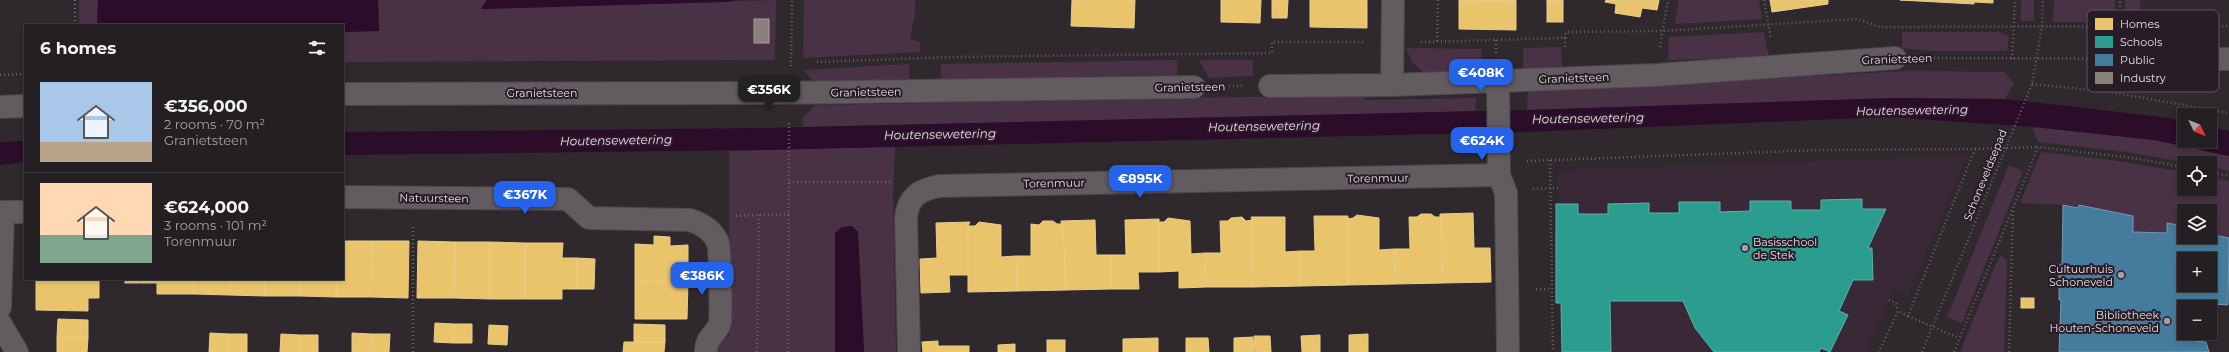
<!DOCTYPE html>
<html lang="en">
<head>
<meta charset="utf-8">
<style>
	body { margin:0; font-family:Montserrat,sans-serif; background:#2b272a; color:#f1f3f6; height:100vh; display:flex; flex-direction:column; font-size:15px; white-space:nowrap }
	* { box-sizing:border-box; margin:0 }
	p { font-size:13px; color:#a3a2a5 }
	.icon { flex:none; width:22px; height:22px; fill:none; stroke:currentColor; stroke-width:2; stroke-linecap:round; stroke-linejoin:round }
	.map { position:relative; flex:1; overflow:hidden }
	.panel { position:absolute; left:24px; top:24px; width:320px; height:256px; display:flex; flex-direction:column; background:#231f22; border-radius:0px; box-shadow:0 2px 6px #0003,0 0 0 1px #403d40 }
	.panel>* { flex:none }
	.needle { width:26px; rotate:133deg }
	.controls { position:absolute; left:2177px; top:108px; display:grid; gap:8px }
	.controls a { display:grid; place-items:center; width:40px; height:40px; border-radius:0px; background:#231f22; box-shadow:0 2px 6px #0003,0 0 0 1px #403d40; font-size:20px }
	.price { position:absolute; translate:-50% -34px; padding:0 9px; border-radius:8px; background:#2563eb; color:#fff; font-size:13px; line-height:26px; filter:drop-shadow(0 1px 2px #0008) }
	.price::after { content:''; position:absolute; left:50%; top:24px; width:12px; height:9px; margin-left:-6px; background:inherit; clip-path:polygon(0 0,100% 0,50% 100%) }
	.price.active { background:#222; color:#fff }
	ul { padding:0; list-style:none }
	li { display:flex; align-items:center; gap:12px; height:100px; padding:0 16px }
	li+li { border-top:1px solid #403d40 }
	li span { display:grid; place-items:center; flex:none; width:112px; height:80px; border-radius:0px; color:#555 }
	li>.icon { margin-inline-start:auto }
	span .icon { width:48px; height:48px; fill:#fffc; stroke-width:1 }
	li b { font-size:17px }
	h2 { display:flex; justify-content:space-between; align-items:center; height:48px; padding:0 16px; font-size:17px }
	.map>svg:first-child { display:block }
</style>
</head>
<body>
<div class="map">
<svg width="2229" height="352" viewBox="0 0 2229 352">
	<rect width="100%" height="100%" fill="#2f292e"/>
	<polygon fill="#392937" points="1967,156 1908,296 1894,290 1865,352 1563,352 1558,170"/>
	<g fill="#4a3246">
		<polygon points="79,0 98,0 97,25 79,25"/>
		<polygon points="378,0 487,0 481,9 776,0 775,60 343,62 343,32 379,31"/>
		<polygon points="804,0 915,0 915,14 910,39 920,42 920,52 803,58"/>
		<polygon points="1679,0 1759,0 1762,19 1675,24"/>
		<rect x="2021" y="0" width="13" height="21"/>
		<polygon points="2054,0 2115,0 2115,22 2053,22"/>
		<rect x="2125" y="0" width="15" height="21"/>
		<polygon points="1764,32 1769,58 1668,60 1669,37"/>
		<polygon points="1902,32 1997,32 2009,36 2007,51 1929,51 1902,48"/>
		<polygon points="1561,47 1562,68 1523,69 1523,48"/>
		<polygon points="1406,48 1481,49 1481,73 1423,72 1412,62"/>
		<polygon points="1177,60 1177,75 941,79 941,64"/>
		<polygon points="1199,60 1253,60 1253,76 1209,78"/>
		<polygon points="909,64 909,79 820,83 811,79 804,70"/>
		<polygon points="1908,71 2004,72 2014,83 2005,99 1894,98 1527,110 1528,91"/>
		<polygon points="1360,95 1366,100 1476,98 1475,111 803,127 803,117 816,105"/>
		<polygon points="2034,127 2154,140 2229,156 2229,171 2210,167 2210,163 2190,163 2127,152 2038,142 2033,130"/>
		<polygon points="895,146 893,196 896,352 864,352 858,232 835,234 835,352 718,352 719,345 729,335 729,151"/>
		<polygon points="2041,152 2111,160 2184,172 2184,189 2210,189 2210,177 2229,181 2229,238 2213,235 2213,232 2210,231 2210,211 2184,211 2184,226 2167,223 2167,233 2133,232 2133,216 2079,205 2078,208 2063,205 2020,203"/>
		<polygon points="2009,165 2021,170 2022,174 1962,323 1947,317"/>
		<polygon points="2001,256 2007,260 2004,352 1960,352 1998,259"/>
	</g>
	<g fill="#2b0c29">
		<polygon points="98,0 378,0 379,31 343,32 343,25 97,25"/>
		<polygon points="487,0 737,0 727,2 481,9"/>
		<polygon points="1894,98 2005,99 2162,117 2184,121 2184,141 2210,141 2210,127 2229,131 2229,156 2154,140 2034,127 1888,117 1521,132 767,150 343,155 343,132 763,128 1527,110"/>
		<polygon points="25,141 25,162 0,165 0,142"/>
		<polygon points="852,226 858,232 864,352 835,352 835,233 842,227"/>
	</g>
	<g fill="#e9c46a" stroke="#e8cc8f">
		<polygon points="1072,0 1135,0 1134,28 1071,26"/>
		<polygon points="1221,0 1261,0 1260,23 1221,22"/>
		<polygon points="1272,0 1288,0 1287,18 1272,18"/>
		<polygon points="1310,0 1367,0 1367,28 1310,27"/>
		<polygon points="1459,0 1516,0 1516,2 1459,1"/>
		<rect x="1547" y="0" width="16" height="3"/>
		<polygon points="1606,0 1659,0 1657,10 1642,8 1640,17 1615,13 1616,4 1605,2"/>
		<polygon points="1770,0 1828,0 1828,4 1772,12"/>
		<polygon points="1900,0 1993,0 1993,3 1974,2 1974,4"/>
		<polygon points="1459,1 1516,2 1516,30 1459,29"/>
		<rect x="1547" y="3" width="16" height="19"/>
		<polygon points="1473,213 1474,248 1490,248 1491,282 1443,283 1441,217 1440,217 1440,214"/>
		<polygon points="1421,214 1431,214 1435,217 1441,217 1443,283 1395,284 1394,249 1410,249 1409,217 1417,217"/>
		<polygon points="1357,215 1379,218 1379,250 1394,249 1395,284 1348,285 1347,219 1353,218"/>
		<polygon points="1314,216 1348,216 1348,285 1301,286 1300,251 1315,251"/>
		<polygon points="1242,217 1246,221 1252,220 1253,287 1206,287 1205,253 1221,253 1220,221 1228,221 1231,218"/>
		<polygon points="1251,217 1285,217 1285,252 1300,251 1301,286 1253,287 1252,220"/>
		<polygon points="1168,218 1190,221 1191,254 1205,253 1206,287 1179,288 1179,271 1159,272 1158,222 1164,222"/>
		<polygon points="1159,219 1159,272 1138,272 1139,289 1111,289 1111,255 1126,255 1125,220"/>
		<polygon points="1095,220 1096,255 1111,255 1111,289 1066,290 1061,221"/>
		<polygon points="1043,221 1053,221 1057,224 1063,224 1066,290 1017,291 1016,256 1031,256 1031,224 1039,225"/>
		<polygon points="970,222 968,226 969,275 949,275 950,292 921,293 920,259 937,258 936,223"/>
		<polygon points="979,222 1001,225 1001,257 1016,256 1017,291 968,292 968,226 975,226"/>
		<polygon points="654,236 670,237 670,246 688,245 688,282 635,281 635,244 654,245"/>
		<polygon points="343,241 372,241 371,297 336,297 336,279 343,279"/>
		<polygon points="372,241 409,241 408,298 371,297"/>
		<polygon points="418,241 455,242 454,298 417,298"/>
		<polygon points="455,242 490,242 490,299 454,298"/>
		<polygon points="490,242 525,243 525,299 490,299"/>
		<polygon points="525,243 563,243 562,258 577,258 577,289 562,289 562,299 525,299"/>
		<polygon points="577,258 595,259 594,289 577,289"/>
		<polygon points="36,279 99,279 99,298 88,298 88,311 36,310"/>
		<rect x="125" y="279" width="18" height="4"/>
		<polygon points="143,279 194,279 194,294 157,294 157,283 143,283"/>
		<polygon points="194,279 230,279 229,295 194,294"/>
		<polygon points="230,279 265,279 265,296 229,295"/>
		<polygon points="265,279 301,279 300,296 265,296"/>
		<polygon points="301,279 336,279 336,297 300,296"/>
		<polygon points="635,281 688,282 687,319 635,319"/>
		<rect x="2021" y="298" width="13" height="10"/>
		<polygon points="58,319 88,320 88,338 57,337"/>
		<polygon points="435,323 454,324 453,343 434,342"/>
		<polygon points="454,324 472,324 472,343 453,343"/>
		<polygon points="634,324 665,325 665,342 634,342"/>
		<polygon points="489,325 508,326 507,345 488,344"/>
		<polygon points="210,333 229,334 228,352 209,352"/>
		<polygon points="352,333 371,334 370,352 352,352"/>
		<polygon points="229,334 247,334 247,352 228,352"/>
		<polygon points="281,334 300,335 299,352 280,352"/>
		<polygon points="371,334 390,334 389,352 370,352"/>
		<polygon points="1368,334 1368,352 1349,352 1349,335"/>
		<polygon points="300,335 318,335 318,352 299,352"/>
		<polygon points="1320,335 1320,352 1302,352 1301,336"/>
		<polygon points="1254,336 1270,336 1271,352 1255,352"/>
		<polygon points="57,337 88,338 87,352 57,352"/>
		<polygon points="1253,337 1254,352 1234,352 1234,338"/>
		<polygon points="1158,338 1158,352 1123,352 1123,339"/>
		<polygon points="1186,338 1208,338 1209,352 1186,352"/>
		<rect x="1047" y="340" width="18" height="12"/>
		<polygon points="938,341 938,352 923,352 922,342"/>
		<polygon points="624,342 665,342 664,352 623,352"/>
		<polygon points="1015,344 1015,352 998,352 998,345"/>
		<rect x="938" y="346" width="31" height="6"/>
	</g>
	<polygon fill="#2a9d8f" stroke="#62b0a8" points="1862,199 1862,209 1886,209 1868,248 1872,248 1873,280 1853,280 1839,311 1848,315 1830,352 1821,348 1819,352 1714,352 1695,328 1683,301 1610,301 1611,352 1562,352 1561,303 1556,303 1556,204 1578,204 1578,214 1608,214 1608,204 1649,203 1649,213 1679,213 1679,202 1720,202 1720,212 1750,211 1750,201 1791,201 1791,210 1821,210 1821,200"/>
	<path fill="#457b9d" stroke="#7598b2" fill-rule="evenodd" d="M2063 205 2078 208 2079 205 2133 216V232L2167 233V223L2184 226V237H2210V231L2213 232V235L2229 238 2228 305 2196 303 2195 307H2184V333H2195V341L2206 342 2209 352H2059L2061 300H2059V265H2062ZM2184 259H2210V285H2184Z"/>
	<rect fill="#8a817c" stroke="#a59d9b" x="754" y="19" width="15" height="24"/>
	<g fill="none" stroke-linecap="round" stroke-linejoin="round">
		<g stroke="#4b474a" stroke-width="24">
			<g id="street">
				<polyline points="2197,59 2229,59"/>
				<polyline points="1498,81 1499,175 1506,193 1508,352"/>
				<polyline points="1392,85 1393,0"/>
				<polyline points="1270,86 1392,85 1656,75 1895,58"/>
				<polyline points="343,94 778,93 1194,87"/>
				<polyline points="0,107 25,106"/>
				<path d="M343 197 568 199 589 218 690 220C702 224 713 230 718 243 720 248 721 314 720 322 718 334 706 335 706 352"/>
				<polyline points="0,212 25,212"/>
				<polyline points="0,307 3,212"/>
				<polyline points="0,323 17,352"/>
				<path d="M909 352 906 218C908 197 919 190 939 186L1499 175"/>
			</g>
		</g>
		<g stroke="#656064" stroke-width="2.5" stroke-dasharray="1 3" stroke-linecap="butt">
			<polyline points="75,0 75,25"/>
			<polyline points="1764,0 1771,39"/>
			<polyline points="2120,27 2120,0"/>
			<polyline points="1565,38 1565,50"/>
			<polyline points="1496,40 1496,53"/>
			<polyline points="1437,41 1438,0"/>
			<polyline points="1421,42 1565,38 1566,32 1662,31 1857,19 1880,27 2229,26"/>
			<polyline points="1660,47 1668,0"/>
			<polyline points="1922,58 2168,59"/>
			<polyline points="2012,59 2015,0"/>
			<polyline points="817,62 951,57 1272,53 1272,42 1364,42"/>
			<polyline points="791,66 792,0"/>
			<polyline points="0,75 25,74"/>
			<polyline points="2032,84 2110,92 2229,113"/>
			<polyline points="1221,86 1242,86"/>
			<polyline points="1975,149 2038,147"/>
			<polyline points="1550,160 1553,352"/>
			<polyline points="1527,161 1820,150 1975,149 1908,316 1898,311 1879,352"/>
			<polyline points="2210,172 2229,176"/>
			<polyline points="789,182 891,182"/>
			<polyline points="1533,189 1558,188"/>
			<polyline points="736,216 789,214"/>
			<polyline points="1536,289 1552,289"/>
			<polyline points="1889,300 1896,303 1898,311"/>
			<polyline points="1908,316 1959,338"/>
			<polyline points="413,352 413,226"/>
			<polyline points="757,352 759,215"/>
			<polyline points="788,352 789,121"/>
			<polyline points="1922,352 2032,84 2042,27 2043,0"/>
			<polyline points="1954,352 2038,147 2133,158 2184,167"/>
			<polyline points="2009,352 2013,209"/>
		</g>
		<use href="#street" stroke="#625c61" stroke-width="22"/>
	</g>
	<g fill="#a59ea4" stroke="#281c26" stroke-width="1.5">
		<circle cx="1745" cy="248" r="4"/>
		<circle cx="2121" cy="275" r="4"/>
		<circle cx="2167" cy="321" r="4"/>
	</g>
	<g text-anchor="middle" dominant-baseline="central" stroke-width="4" stroke-linejoin="round" paint-order="stroke">
		<g font-size="11" fill="#e5dde4" stroke="#281c26">
			<text transform="translate(1897 59) rotate(-2)">Granietsteen</text>
			<text transform="translate(1574 78) rotate(-2)">Granietsteen</text>
			<text transform="translate(1190 87) rotate(-1)">Granietsteen</text>
			<text transform="translate(866 92) rotate(-1)">Granietsteen</text>
			<text x="542" y="93">Granietsteen</text>
			<text transform="translate(1985 175) rotate(-68)">Schoneveldsepad</text>
			<text transform="translate(1378 178) rotate(-1)">Torenmuur</text>
			<text transform="translate(1054 183) rotate(-1)">Torenmuur</text>
			<text transform="translate(434 198) rotate(1)">Natuursteen</text>
		</g>
		<g font-size="11" fill="#e5dde4" stroke="#281c26" text-anchor="end">
			<text x="1753" y="242" text-anchor="start">Basisschool<tspan x="1753" dy="13">de Stek</tspan></text>
			<text x="2113" y="269">Cultuurhuis<tspan x="2113" dy="13">Schoneveld</tspan></text>
			<text x="2159" y="315">Bibliotheek<tspan x="2159" dy="13">Houten-Schoneveld</tspan></text>
		</g>
		<g font-size="12" font-style="italic" fill="#f9d2f3" stroke="#281c26">
			<text transform="translate(1912 110) rotate(-1)">Houtensewetering</text>
			<text transform="translate(1588 118) rotate(-1)">Houtensewetering</text>
			<text transform="translate(1264 126) rotate(-1)">Houtensewetering</text>
			<text transform="translate(940 134) rotate(-1)">Houtensewetering</text>
			<text transform="translate(616 140) rotate(-1)">Houtensewetering</text>
		</g>
	</g>
	<rect x="2087" y="10" width="132" height="82" rx="6" fill="#281c26" stroke="#61565f" stroke-width="1"/>
	<rect x="2095" y="18" width="18" height="12" fill="#e9c46a"/>
	<rect x="2095" y="36" width="18" height="12" fill="#2a9d8f"/>
	<rect x="2095" y="54" width="18" height="12" fill="#457b9d"/>
	<rect x="2095" y="72" width="18" height="12" fill="#8a817c"/>
	<g font-size="11" fill="#e5dde4">
		<text x="2120" y="28">Homes</text>
		<text x="2120" y="46">Schools</text>
		<text x="2120" y="64">Public</text>
		<text x="2120" y="82">Industry</text>
	</g>
</svg>
<div class="controls">
<a><svg class="needle" viewBox="-14 -14 28 28"><path d="M0-13l5 13h-10z" fill="#e53935"/><path d="M0 13l5-13h-10z" fill="#a3a2a5"/></svg></a>
<a><svg class="icon" aria-label="locate" viewBox="0 0 24 24"><circle cx="12" cy="12" r="6"/><path d="M12 2v4M12 18v4M2 12h4M18 12h4"/></svg></a>
<a><svg class="icon" aria-label="layers" viewBox="0 0 24 24"><path d="M12 4l9 5-9 5-9-5zM3 14l9 5 9-5"/></svg></a>
<a>+</a>
<a>−</a>
</div>
<b class="price" style="left:1481px;top:93px">€408K</b>
<b class="price active" style="left:769px;top:110px">€356K</b>
<b class="price" style="left:1482px;top:161px">€624K</b>
<b class="price" style="left:1140px;top:199px">€895K</b>
<b class="price" style="left:525px;top:215px">€367K</b>
<b class="price" style="left:702px;top:296px">€386K</b>
<section class="panel">
<h2>6 homes<svg class="icon" aria-label="filters" viewBox="0 0 24 24"><path d="M4 7h16M4 17h16"/><circle cx="9" cy="7" r="2"/><circle cx="15" cy="17" r="2"/></svg></h2>
<ul>
<li><span style="background:linear-gradient(#a9c7e8 75%,#b9a48a 0)"><svg class="icon" aria-label="home" viewBox="0 0 24 24"><path d="M3 11l9-7 9 7M6 9v11h12V9"/></svg></span><div><b>€356,000</b><p>2 rooms · 70 m²</p><p>Granietsteen</p></div></li>
<li><span style="background:linear-gradient(#ffd9b3 65%,#7fa58c 0)"><svg class="icon" aria-label="home" viewBox="0 0 24 24"><path d="M3 11l9-7 9 7M6 9v11h12V9"/></svg></span><div><b>€624,000</b><p>3 rooms · 101 m²</p><p>Torenmuur</p></div></li>
</ul>
</section>
</div>
</body>
</html>
